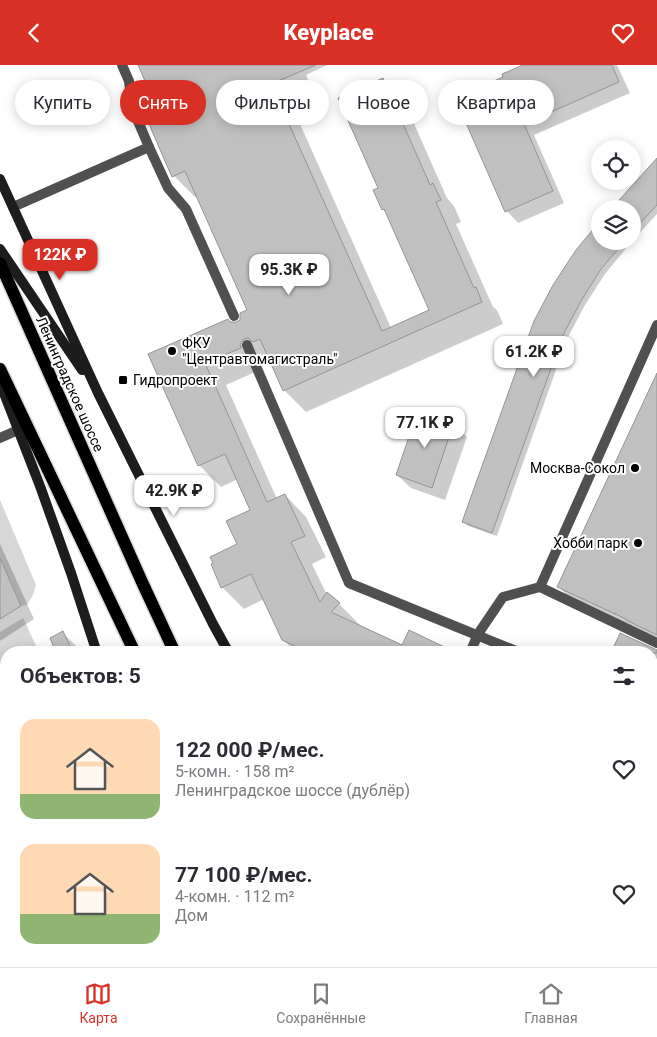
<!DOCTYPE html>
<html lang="ru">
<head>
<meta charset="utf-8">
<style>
	body { margin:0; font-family:Roboto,sans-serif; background:#f2f2f3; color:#2b2b33; height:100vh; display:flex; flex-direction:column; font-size:19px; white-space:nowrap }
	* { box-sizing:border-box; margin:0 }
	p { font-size:16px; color:#7c7c81 }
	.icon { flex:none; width:28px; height:28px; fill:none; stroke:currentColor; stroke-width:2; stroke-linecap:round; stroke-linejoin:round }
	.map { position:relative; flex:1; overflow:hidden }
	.panel { position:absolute; left:0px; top:581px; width:658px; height:321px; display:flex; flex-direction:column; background:#fff; border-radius:20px 20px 0 0; box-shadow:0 2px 12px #0003 }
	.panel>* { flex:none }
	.banner { position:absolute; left:15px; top:15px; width:628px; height:45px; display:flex; gap:10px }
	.fabs { position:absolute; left:591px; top:75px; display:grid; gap:10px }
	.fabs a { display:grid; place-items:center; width:50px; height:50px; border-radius:50%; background:#fff; box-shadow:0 2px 12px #0003; font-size:25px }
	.price { position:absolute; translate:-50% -42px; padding:0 11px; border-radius:10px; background:#fff; color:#222; font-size:16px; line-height:32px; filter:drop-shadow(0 1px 2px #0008) }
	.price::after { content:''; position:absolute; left:50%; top:30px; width:15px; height:11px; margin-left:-8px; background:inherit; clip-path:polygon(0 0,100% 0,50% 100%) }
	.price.active { background:#d93025; color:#fff }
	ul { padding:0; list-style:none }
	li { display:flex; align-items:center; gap:15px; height:125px; padding:0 20px }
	li span { display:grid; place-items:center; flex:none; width:140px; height:100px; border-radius:15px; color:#555 }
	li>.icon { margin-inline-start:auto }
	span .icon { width:60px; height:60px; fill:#fffc; stroke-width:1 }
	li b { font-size:21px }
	h2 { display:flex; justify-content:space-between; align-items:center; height:60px; padding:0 20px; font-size:21px }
	.tag { padding:0 18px; border-radius:22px; background:#fff; box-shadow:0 2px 12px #0003; font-size:18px; line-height:45px }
	.tag.active { background:#d93025; color:#fff }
	header { display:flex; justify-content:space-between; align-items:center; height:65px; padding:0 20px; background:#d93025; color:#fff; font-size:22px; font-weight:800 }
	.tabs { display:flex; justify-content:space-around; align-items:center; height:70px; border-top:1px solid #e1e1e2; background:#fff; font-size:14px; color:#7c7c81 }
	.tabs a { display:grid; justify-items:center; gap:2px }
	.tabs .active { color:#d93025 }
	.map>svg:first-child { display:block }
</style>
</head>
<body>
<header><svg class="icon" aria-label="back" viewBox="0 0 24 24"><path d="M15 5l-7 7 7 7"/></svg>Keyplace<svg class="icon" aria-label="heart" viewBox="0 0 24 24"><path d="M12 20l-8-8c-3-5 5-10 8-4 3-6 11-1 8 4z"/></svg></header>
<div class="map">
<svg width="657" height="902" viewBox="0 0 657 902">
	<rect width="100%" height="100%" fill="#fff"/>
	<g fill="#d7d7d7">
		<polygon points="0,435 36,520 33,530 27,540 21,541 0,493"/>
		<polygon points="23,553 39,587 6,588 6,664 0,668 0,567"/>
		<polygon points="651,888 657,891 657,902 592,902 580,896 651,896"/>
	</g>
	<g fill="#0003">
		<polygon points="139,0 327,0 306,10 315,31 292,41 391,263 431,245 387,148 383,144 375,126 380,123 382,15 404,36 447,133 454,141 461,157 456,159 493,242 497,245 503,259 306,347 284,325 270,294 265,295 261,301 262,304 226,320 277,434 285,430 306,452 326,492 312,499 327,530 339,539 360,560 359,562 403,582 454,588 296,588 283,574 264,534 244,544 222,522 252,445 238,414 221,422 199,400 150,290 230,258 237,259 249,246 198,131 195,132 174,111 158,42"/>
		<polygon points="527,0 617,0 630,28 534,70 564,138 518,158 507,146 505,12"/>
		<polygon points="657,94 657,149 632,176 632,144"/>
		<polygon points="600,158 600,176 632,176 605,209 585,240 567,274 497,471 468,461 464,457"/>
		<polygon points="657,311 657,581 580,543 558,521"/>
		<polygon points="453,358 467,372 445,435 411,423 397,410"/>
		<polygon points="0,479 34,554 0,576"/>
		<polygon points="63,568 76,581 79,588 58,588"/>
		<polygon points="657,585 657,744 651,741 651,588"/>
		<polygon points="651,835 657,839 657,868 651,865"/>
	</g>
	<g fill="#c0c0c0" stroke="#949494">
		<polygon points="138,0 316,0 271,19 382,266 429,245 384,144 382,145 373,125 378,123 338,33 383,13 430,120 433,118 441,135 436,137 474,223 476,222 482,237 283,326 260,274 253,277 248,273 244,274 240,279 241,283 205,298 267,437 285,429 305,471 291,477 320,537 327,527 340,538 331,547 402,580 409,565 457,588 309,588 282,575 251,509 221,523 211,499 213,498 210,492 237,479 226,456 250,445 225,389 198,401 148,289 228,254 230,257 236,257 240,255 240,248 247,245 185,106 172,112 158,80 144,47 156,41"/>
		<polygon points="523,0 612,0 619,17 524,59 553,126 505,147 455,33 503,12 502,9"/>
		<polygon points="657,93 657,140 632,167 632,144 611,144"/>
		<polygon points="600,156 600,176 625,176 601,204 581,236 563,270 492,468 462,457 534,256 553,220 576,185"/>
		<polygon points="657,308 657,570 626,555 626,554 557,522"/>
		<polygon points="418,345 454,357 432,423 396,410"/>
		<polygon points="0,493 21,541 0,554"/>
		<polygon points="63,566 73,588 56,588 50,573"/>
		<polygon points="620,568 657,585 657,588 611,588"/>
	</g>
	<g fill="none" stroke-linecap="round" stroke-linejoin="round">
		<g stroke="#d9d9d9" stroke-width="12" stroke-dasharray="12 6" stroke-linecap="butt">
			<polyline points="0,865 6,868"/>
			<polyline points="82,896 97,902"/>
			<polyline points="367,896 373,902"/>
		</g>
		<g stroke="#dbdbdb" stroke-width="15">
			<g id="primary">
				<polyline points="0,198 142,517 175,588"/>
				<polyline points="0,304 135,588"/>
				<polyline points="420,896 420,897"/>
			</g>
		</g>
		<g stroke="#505050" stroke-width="10">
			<polyline points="122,0 129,16 132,42 149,82 168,123 186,144 234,251"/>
			<polyline points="13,142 149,82"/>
			<polyline points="657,260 540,522 657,578"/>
			<polyline points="247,280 349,518 521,588"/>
			<polyline points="0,373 18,365"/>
			<polyline points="470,588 478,569 503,532 540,522"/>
		</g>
		<g stroke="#505050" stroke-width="10">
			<polyline points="0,824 6,829"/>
			<polyline points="651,877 657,880"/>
			<polyline points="20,902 22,896"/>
		</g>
		<g stroke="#1d1d1d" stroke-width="10">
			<polyline points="0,114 98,328 213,559 229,588"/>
			<polyline points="0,184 82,305"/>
			<polyline points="0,318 40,421 71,508 97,588"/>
			<polyline points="0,815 6,816"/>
			<polyline points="0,855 6,858"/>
			<polyline points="61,896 62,902"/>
			<polyline points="85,896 85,902"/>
			<polyline points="126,896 146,902"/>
			<polyline points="268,896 291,902"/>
			<polyline points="536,896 546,902"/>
		</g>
		<use href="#primary" stroke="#000" stroke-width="12"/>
	</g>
	<g fill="#000" stroke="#fff" stroke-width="2">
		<circle cx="172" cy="286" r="5"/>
		<rect x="118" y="310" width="10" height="10" rx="2.5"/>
		<circle cx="635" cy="403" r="5"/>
		<circle cx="638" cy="478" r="5"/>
	</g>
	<g text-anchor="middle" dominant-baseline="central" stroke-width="4" stroke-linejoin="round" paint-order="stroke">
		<g font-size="14" fill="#000" stroke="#fff" text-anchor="start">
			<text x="182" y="278">ФКУ<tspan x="182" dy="16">"Центравтомагистраль"</tspan></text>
			<text x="133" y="315">Гидропроект</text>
			<text x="625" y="403" text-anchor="end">Москва-Сокол</text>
			<text x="628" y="478" text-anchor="end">Хобби парк</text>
		</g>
		<g font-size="14" fill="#000" stroke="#fff">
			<text transform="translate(70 319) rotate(66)">Ленинградское шоссе</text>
		</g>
	</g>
</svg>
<div class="fabs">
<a><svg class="icon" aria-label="locate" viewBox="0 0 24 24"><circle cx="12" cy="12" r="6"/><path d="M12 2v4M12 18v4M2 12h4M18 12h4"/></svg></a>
<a><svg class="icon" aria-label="layers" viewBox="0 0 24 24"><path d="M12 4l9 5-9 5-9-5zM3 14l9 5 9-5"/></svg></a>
</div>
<b class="price active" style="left:60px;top:216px">122K ₽</b>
<b class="price" style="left:289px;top:231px">95.3K ₽</b>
<b class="price" style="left:534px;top:313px">61.2K ₽</b>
<b class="price" style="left:425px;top:384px">77.1K ₽</b>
<b class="price" style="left:174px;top:452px">42.9K ₽</b>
<div class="banner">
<a class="tag">Купить</a>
<a class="tag active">Снять</a>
<a class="tag">Фильтры</a>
<a class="tag">Новое</a>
<a class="tag">Квартира</a>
</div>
<section class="panel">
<h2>Объектов: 5<svg class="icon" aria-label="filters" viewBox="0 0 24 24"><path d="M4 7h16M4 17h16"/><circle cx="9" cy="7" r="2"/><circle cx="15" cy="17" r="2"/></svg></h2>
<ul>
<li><span style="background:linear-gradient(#ffd9b3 75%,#8fb573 0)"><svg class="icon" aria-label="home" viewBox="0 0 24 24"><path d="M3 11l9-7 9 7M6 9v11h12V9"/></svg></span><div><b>122 000 ₽/мес.</b><p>5-комн. · 158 m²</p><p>Ленинградское шоссе (дублёр)</p></div><svg class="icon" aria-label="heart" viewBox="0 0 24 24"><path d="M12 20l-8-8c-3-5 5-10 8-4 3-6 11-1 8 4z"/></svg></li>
<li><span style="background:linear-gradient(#ffd9b3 70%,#8fb573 0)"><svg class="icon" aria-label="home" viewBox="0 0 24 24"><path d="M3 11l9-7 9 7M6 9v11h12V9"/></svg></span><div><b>77 100 ₽/мес.</b><p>4-комн. · 112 m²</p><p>Дом</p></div><svg class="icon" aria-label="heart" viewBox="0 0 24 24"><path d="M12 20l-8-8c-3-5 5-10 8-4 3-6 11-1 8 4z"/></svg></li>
</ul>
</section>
</div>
<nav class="tabs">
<a class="active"><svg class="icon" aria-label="map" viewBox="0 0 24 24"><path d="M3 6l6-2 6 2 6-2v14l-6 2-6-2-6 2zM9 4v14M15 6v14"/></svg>Карта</a>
<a><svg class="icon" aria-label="saved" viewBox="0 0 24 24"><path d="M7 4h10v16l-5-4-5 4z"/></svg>Сохранённые</a>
<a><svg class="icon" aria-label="home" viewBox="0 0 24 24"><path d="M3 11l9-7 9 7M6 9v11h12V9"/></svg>Главная</a>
</nav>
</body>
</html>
